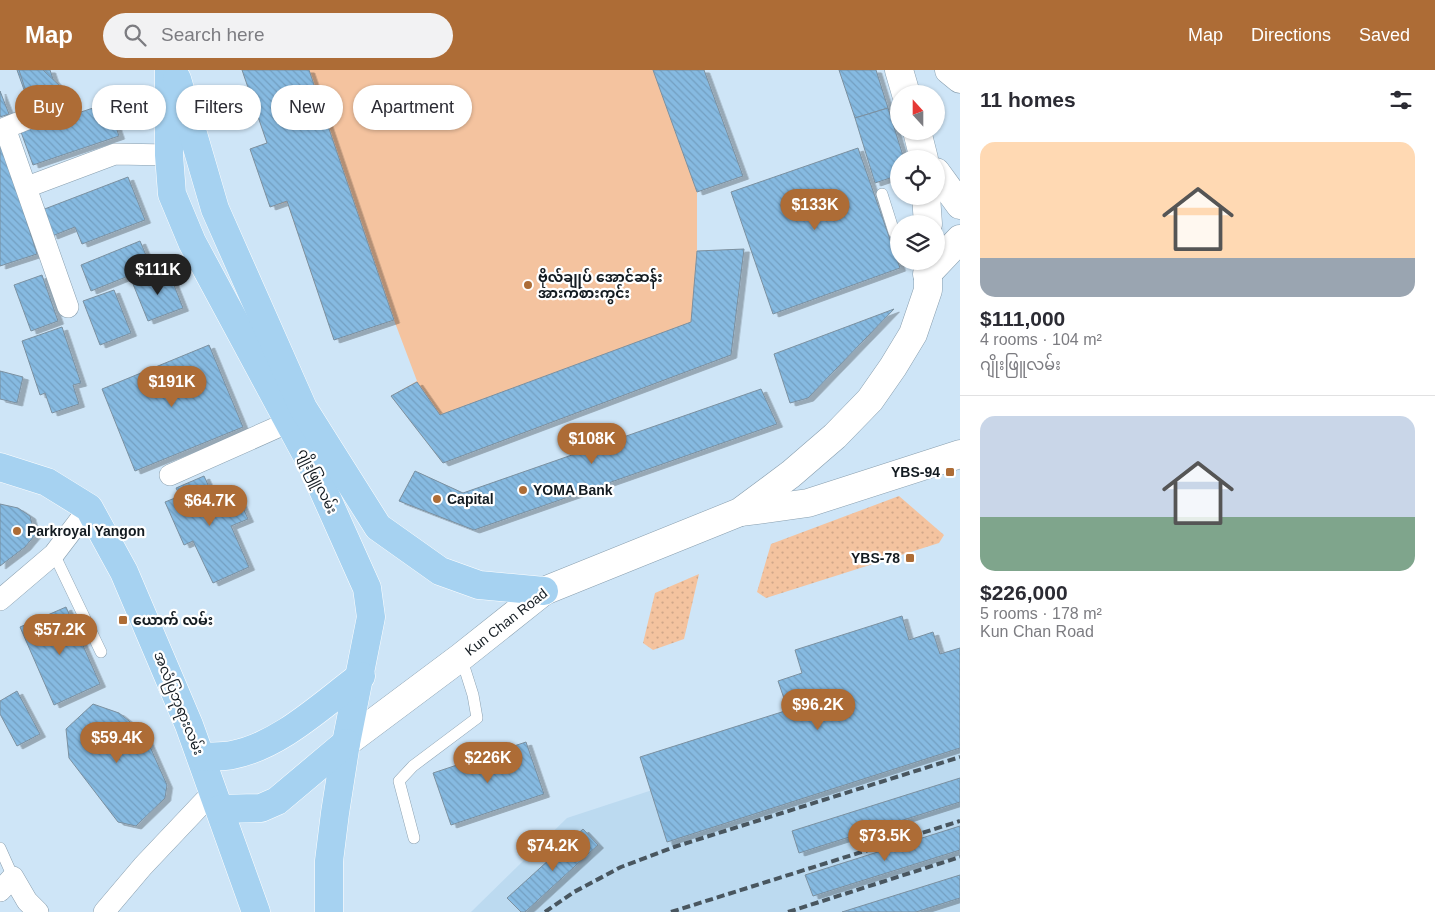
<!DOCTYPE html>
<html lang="en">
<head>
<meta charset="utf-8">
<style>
	body { margin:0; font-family:Helvetica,"Noto Sans Myanmar",sans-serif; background:#f2f2f3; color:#2b2b33; height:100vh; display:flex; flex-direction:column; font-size:19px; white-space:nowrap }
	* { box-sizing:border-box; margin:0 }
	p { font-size:16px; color:#7c7c81 }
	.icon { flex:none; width:28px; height:28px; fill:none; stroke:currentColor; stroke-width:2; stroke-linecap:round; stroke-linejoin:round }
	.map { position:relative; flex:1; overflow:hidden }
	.side { display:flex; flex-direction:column; background:#fff; width:475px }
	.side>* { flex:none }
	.guide { position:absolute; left:15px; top:15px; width:475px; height:45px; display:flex; gap:10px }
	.needle { width:32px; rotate:339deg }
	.buttons { position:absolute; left:890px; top:15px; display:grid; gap:10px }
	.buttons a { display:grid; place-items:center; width:55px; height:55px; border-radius:50%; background:#fff; box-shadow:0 1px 4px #0004; font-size:25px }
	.price { position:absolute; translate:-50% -42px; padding:0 11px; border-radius:18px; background:#ad6c36; color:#fff; font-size:16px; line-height:32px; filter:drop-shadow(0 1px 2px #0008) }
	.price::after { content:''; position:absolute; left:50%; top:30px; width:15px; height:11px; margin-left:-8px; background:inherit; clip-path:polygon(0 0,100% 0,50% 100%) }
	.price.on { background:#222; color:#fff }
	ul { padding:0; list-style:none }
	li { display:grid; align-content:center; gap:10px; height:265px; padding:0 20px }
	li+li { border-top:1px solid #e1e1e2 }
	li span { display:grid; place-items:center; height:155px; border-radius:15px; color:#555 }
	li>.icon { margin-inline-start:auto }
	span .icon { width:90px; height:90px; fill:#fffc; stroke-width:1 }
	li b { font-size:21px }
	h2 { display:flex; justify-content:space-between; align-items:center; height:60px; padding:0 20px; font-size:21px }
	.tag { padding:0 18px; border-radius:22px; background:#fff; box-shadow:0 1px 4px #0004; font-size:18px; line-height:45px }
	.tag.on { background:#ad6c36; color:#fff }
	header { display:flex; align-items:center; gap:30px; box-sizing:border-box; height:70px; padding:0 25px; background:#ad6c36; color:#fff }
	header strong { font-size:24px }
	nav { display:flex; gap:28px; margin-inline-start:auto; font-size:18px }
	.search { width:350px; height:45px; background:#f2f2f3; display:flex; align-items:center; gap:12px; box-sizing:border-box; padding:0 18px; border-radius:28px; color:#7c7c81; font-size:19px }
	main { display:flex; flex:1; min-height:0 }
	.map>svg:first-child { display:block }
</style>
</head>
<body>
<header>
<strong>Map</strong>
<div class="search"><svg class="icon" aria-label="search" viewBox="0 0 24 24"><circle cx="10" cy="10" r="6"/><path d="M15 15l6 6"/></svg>Search here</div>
<nav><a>Map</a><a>Directions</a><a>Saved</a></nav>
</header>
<main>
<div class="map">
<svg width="960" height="842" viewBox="0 0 960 842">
	<defs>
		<pattern id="green-dots" width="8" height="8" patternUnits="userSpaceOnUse" patternTransform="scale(1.25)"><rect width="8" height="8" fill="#f4c39f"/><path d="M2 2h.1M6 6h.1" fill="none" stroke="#d0a789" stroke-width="1.8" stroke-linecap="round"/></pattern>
		<pattern id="building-back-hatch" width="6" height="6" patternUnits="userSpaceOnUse" patternTransform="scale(1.25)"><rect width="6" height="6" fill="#86bae1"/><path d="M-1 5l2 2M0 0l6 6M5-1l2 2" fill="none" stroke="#739fc1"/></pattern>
		<filter id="shadow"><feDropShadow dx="5.5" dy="3" stdDeviation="0" flood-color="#0004"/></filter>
	</defs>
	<rect width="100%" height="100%" fill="#cee5f7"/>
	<polygon fill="#bcdaf0" points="960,619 960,842 471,842 567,748"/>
	<g fill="url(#green-dots)">
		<polygon points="899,426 944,465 939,473 766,528 757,522 771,474"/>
		<polygon points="699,504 684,569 653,580 643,573 655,523"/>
	</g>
	<polygon fill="#f4c39f" points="242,0 704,0 743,106 697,122 697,181 744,179 731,285 443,393 391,326 417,311 394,250 334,270 287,132 270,137 250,79 267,73"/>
	<g fill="url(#building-back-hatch)" stroke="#7b90a0" filter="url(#shadow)">
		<polygon points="17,0 50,0 56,18 27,28"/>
		<polygon points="19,0 43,0 61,17 29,31"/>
		<polygon points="242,0 309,0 394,250 334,270 287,131 270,137 250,79 267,73"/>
		<polygon points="653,0 704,0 743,106 697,122"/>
		<polygon points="839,0 876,0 888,38 855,48"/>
		<polygon points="0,21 9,44 0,47"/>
		<polygon points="108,33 119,66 33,95 21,62"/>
		<polygon points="888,38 904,89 899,89 899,105 875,113 855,48"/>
		<polygon points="0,67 37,184 0,196"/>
		<polygon points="858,78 900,198 773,244 731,122"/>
		<polygon points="128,107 145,150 82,174 75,157 52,166 42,140"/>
		<polygon points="140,171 151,197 91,221 81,195"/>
		<polygon points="744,179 731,285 443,393 391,326 417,312 440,345 691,252 697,181"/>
		<polygon points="168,200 183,238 148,251 133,214"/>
		<polygon points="42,205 58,251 31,261 14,215"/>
		<polygon points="114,220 131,263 100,275 83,231"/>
		<polygon points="894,239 808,328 790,333 774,284"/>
		<polygon points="62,257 81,313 73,315 79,334 52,343 45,323 40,325 22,271"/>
		<polygon points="209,275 243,357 135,401 102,319"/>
		<polygon points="0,301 23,307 17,333 0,329"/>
		<polygon points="761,319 777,354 474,460 399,431 415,401 463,423"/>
		<polygon points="204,406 215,430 235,420 248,449 231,456 249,497 213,513 193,471 184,475 165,432 180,426 176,418"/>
		<polygon points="0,434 18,438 30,446 35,465 25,477 0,496"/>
		<polygon points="66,537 100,614 54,635 20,557"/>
		<polygon points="902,546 909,570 933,562 940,584 960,578 960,678 667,772 640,687 788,640 778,611 802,603 795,580"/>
		<polygon points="17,621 40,664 17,676 0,644 0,631"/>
		<polygon points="93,634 119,643 144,663 167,715 165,728 136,756 118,752 69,688 66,659"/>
		<polygon points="526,672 544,724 451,755 433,703"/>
		<polygon points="960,708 960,732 799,783 792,761"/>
		<polygon points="960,756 960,780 813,826 805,805"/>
		<polygon points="583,759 598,775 525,842 521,842 507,828"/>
		<polygon points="960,805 960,828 916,842 842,842"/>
	</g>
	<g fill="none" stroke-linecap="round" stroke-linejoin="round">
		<g stroke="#889eae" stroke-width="12">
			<g id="service">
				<polyline points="882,124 894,162 899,162"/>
				<polyline points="54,484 101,582"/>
				<polyline points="414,768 399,711 413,696 477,648 473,625 461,587"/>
				<polyline points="0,778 13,807"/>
			</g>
		</g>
		<g stroke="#889eae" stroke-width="22">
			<g id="minor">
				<polyline points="52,39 5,58 68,237"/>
				<polyline points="27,117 115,84 169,85"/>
				<polyline points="170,405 289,352"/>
				<polyline points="0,530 54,484 89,438"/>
				<polyline points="0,821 13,807 27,831 38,842"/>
				<polyline points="104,842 143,796 213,722"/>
			</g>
		</g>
		<g stroke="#889eae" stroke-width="29">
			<g id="secondary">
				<polyline points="899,0 906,24"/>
				<polyline points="949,0 960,9"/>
				<polyline points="917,61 924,89"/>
				<polyline points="936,102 960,135"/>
				<polyline points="926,126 928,154"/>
				<polyline points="927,204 960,169"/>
				<polyline points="742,442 808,433 960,384"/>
				<polyline points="346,673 461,587 544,521 740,442 791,404 835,366 870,330 893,297 913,264 928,220 928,191"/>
			</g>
		</g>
		<g stroke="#fff" stroke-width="29">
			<g id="primary">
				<polyline points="169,0 169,85 172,124 192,172 312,395 367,518 371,547 346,673 335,743 329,791 329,842"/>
				<polyline points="177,9 215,139 303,338 378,457 440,501 479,515 544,521"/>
				<polyline points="0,397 47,412 89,438 124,502 189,655 256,842"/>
				<path d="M201 687C211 686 222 687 232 685 280 676 323 634 361 606"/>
				<polyline points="220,739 261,738 277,731 346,673"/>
			</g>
		</g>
		<use href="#service" stroke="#fff" stroke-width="11"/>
		<use href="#minor" stroke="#fff" stroke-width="21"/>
		<use href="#secondary" stroke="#fff" stroke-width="28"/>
		<use href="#primary" stroke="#a6d2f1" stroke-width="28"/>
		<g stroke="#49565f" stroke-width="4" stroke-dasharray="8 4" stroke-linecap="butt">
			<polyline points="545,842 574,822 621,797 674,777 960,687"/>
			<polyline points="671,842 960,751"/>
			<polyline points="788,842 960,787"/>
		</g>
	</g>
	<g fill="#ad6c36" stroke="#fff" stroke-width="2">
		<circle cx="528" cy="215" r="5"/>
		<rect x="945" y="397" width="10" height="10" rx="2.5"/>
		<circle cx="523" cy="420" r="5"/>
		<circle cx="437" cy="429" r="5"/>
		<circle cx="17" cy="461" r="5"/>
		<rect x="905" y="483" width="10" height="10" rx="2.5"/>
		<rect x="118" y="545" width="10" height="10" rx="2.5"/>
	</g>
	<g text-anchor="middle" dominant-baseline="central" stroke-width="4.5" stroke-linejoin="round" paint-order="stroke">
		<g font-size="14" font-weight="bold" fill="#131b21" stroke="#fff" text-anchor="start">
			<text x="538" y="207">ဗိုလ်ချုပ် အောင်ဆန်း<tspan x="538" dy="16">အားကစားကွင်း</tspan></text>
			<text x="940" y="402" text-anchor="end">YBS-94</text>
			<text x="533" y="420">YOMA Bank</text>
			<text x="447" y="429">Capital</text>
			<text x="27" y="461">Parkroyal Yangon</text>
			<text x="900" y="488" text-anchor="end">YBS-78</text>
			<text x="133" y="550">ယောက် လမ်း</text>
		</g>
		<g font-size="14" fill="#131b21" stroke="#fff">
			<text transform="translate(318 411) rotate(64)">ဂျိုးဖြူလမ်း</text>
			<text transform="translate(506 552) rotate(-38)">Kun Chan Road</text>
			<text transform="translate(179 633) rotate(68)">အလံပြဘုရားလမ်း</text>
		</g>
	</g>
</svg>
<div class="buttons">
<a><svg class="needle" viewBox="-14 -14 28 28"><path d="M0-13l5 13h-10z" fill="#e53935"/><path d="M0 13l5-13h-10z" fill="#7c7c81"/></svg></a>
<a><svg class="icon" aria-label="locate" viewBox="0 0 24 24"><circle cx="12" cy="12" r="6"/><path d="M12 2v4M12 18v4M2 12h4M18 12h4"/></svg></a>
<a><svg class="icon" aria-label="layers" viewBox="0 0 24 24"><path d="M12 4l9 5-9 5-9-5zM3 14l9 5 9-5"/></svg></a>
</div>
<b class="price" style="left:815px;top:161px">$133K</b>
<b class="price on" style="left:158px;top:226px">$111K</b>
<b class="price" style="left:172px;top:338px">$191K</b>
<b class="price" style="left:592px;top:395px">$108K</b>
<b class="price" style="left:210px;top:457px">$64.7K</b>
<b class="price" style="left:60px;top:586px">$57.2K</b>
<b class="price" style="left:818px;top:661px">$96.2K</b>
<b class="price" style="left:117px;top:694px">$59.4K</b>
<b class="price" style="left:488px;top:714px">$226K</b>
<b class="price" style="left:885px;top:792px">$73.5K</b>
<b class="price" style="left:553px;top:802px">$74.2K</b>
<div class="guide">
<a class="tag on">Buy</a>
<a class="tag">Rent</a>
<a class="tag">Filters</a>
<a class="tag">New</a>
<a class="tag">Apartment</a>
</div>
</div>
<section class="side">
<h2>11 homes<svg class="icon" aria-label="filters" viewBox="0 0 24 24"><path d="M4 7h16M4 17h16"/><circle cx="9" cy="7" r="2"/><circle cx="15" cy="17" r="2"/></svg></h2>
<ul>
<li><span style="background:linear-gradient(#ffd9b3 75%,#9aa5b1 0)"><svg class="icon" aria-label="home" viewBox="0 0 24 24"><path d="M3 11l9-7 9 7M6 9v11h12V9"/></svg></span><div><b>$111,000</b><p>4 rooms · 104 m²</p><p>ဂျိုးဖြူလမ်း</p></div></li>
<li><span style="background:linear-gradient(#c9d6e8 65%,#7fa58c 0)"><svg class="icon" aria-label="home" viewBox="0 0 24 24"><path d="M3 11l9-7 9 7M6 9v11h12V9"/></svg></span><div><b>$226,000</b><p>5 rooms · 178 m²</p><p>Kun Chan Road</p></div></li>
</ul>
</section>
</main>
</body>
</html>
